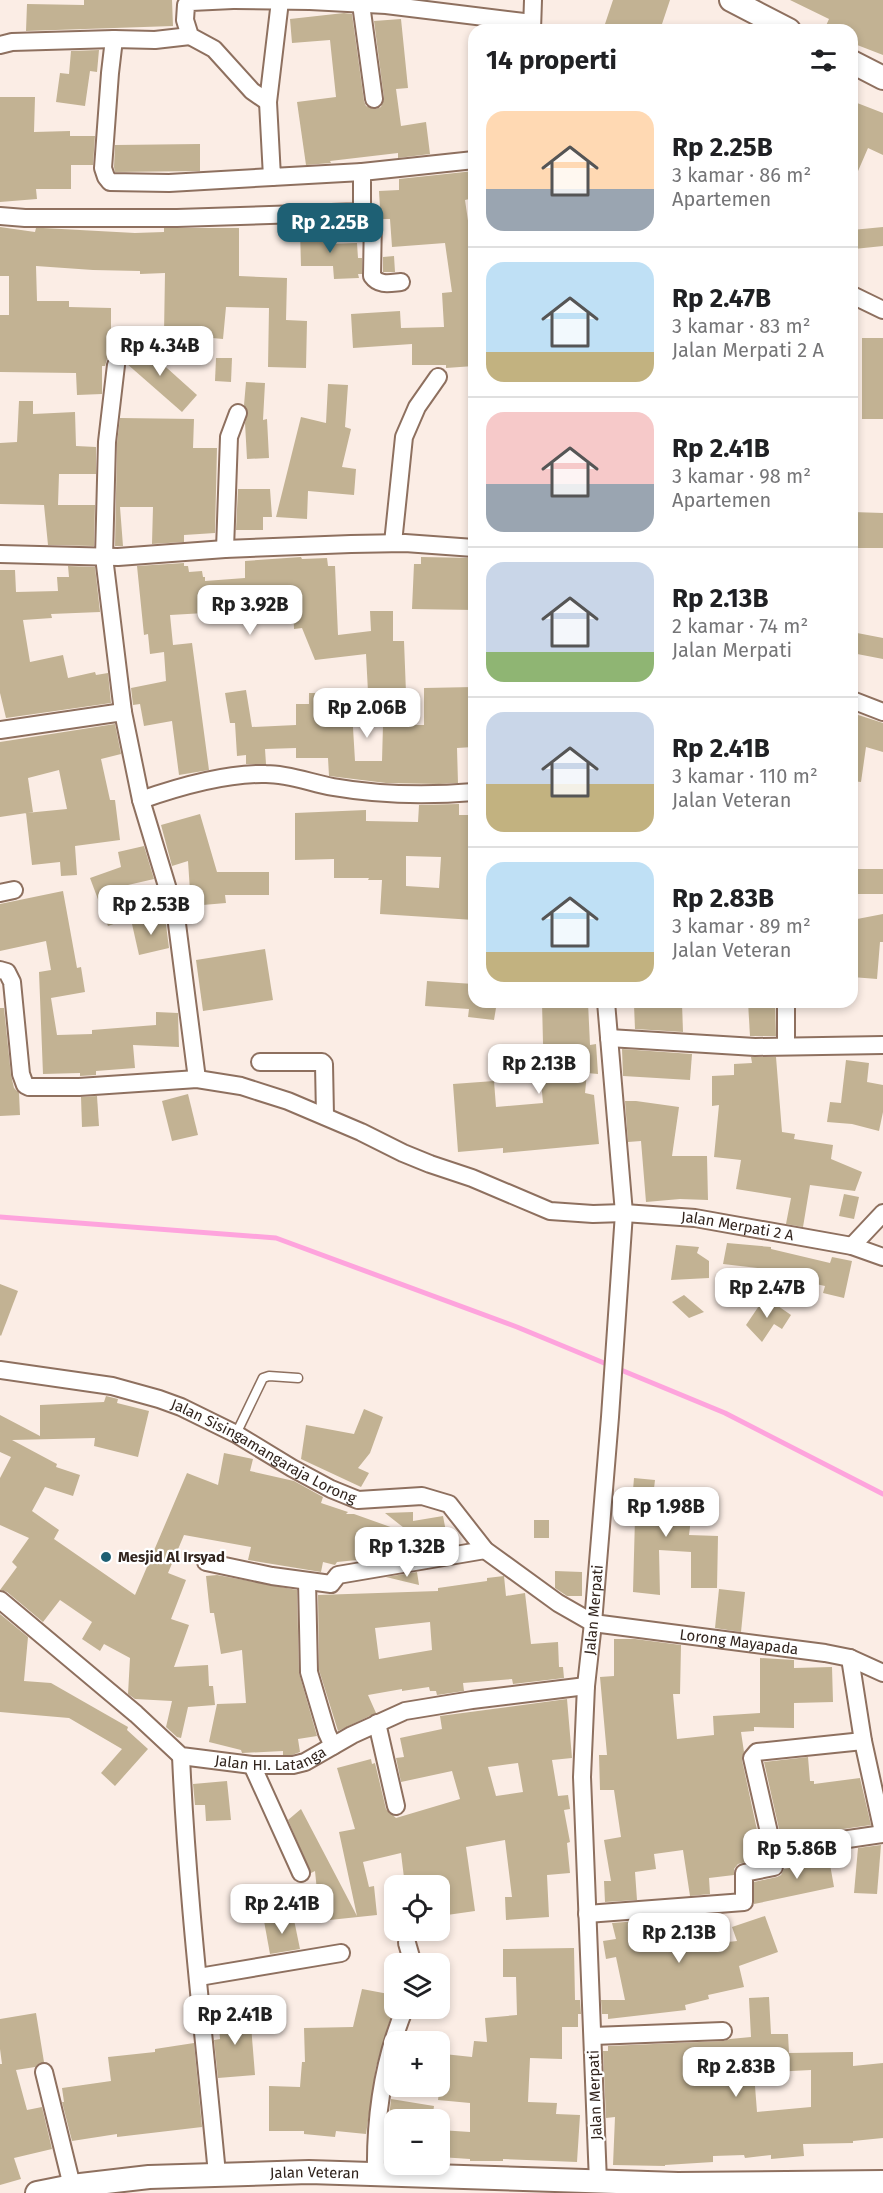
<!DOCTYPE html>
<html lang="id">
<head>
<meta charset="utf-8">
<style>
	body { margin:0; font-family:"Fira Sans",sans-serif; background:#f2f2f2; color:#202124; height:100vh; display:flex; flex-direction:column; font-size:22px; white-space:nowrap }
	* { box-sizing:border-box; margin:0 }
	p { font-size:20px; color:#757577 }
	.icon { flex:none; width:33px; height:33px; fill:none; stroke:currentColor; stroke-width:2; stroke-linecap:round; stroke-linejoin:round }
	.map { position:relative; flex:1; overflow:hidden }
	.side { position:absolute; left:468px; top:24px; width:390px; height:984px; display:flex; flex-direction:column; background:#fff; border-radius:18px; box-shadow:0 3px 9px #0003 }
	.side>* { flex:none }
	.fabs { position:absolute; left:384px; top:1875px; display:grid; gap:12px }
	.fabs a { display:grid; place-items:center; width:66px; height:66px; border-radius:12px; background:#fff; box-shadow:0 3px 9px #0003; font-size:30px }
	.price { position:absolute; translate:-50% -51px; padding:0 14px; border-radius:12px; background:#fff; color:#222; font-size:20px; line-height:39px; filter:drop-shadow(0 2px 3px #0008) }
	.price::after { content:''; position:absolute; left:50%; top:36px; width:18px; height:14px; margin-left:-9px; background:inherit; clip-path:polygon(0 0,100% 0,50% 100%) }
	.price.active { background:#1e6074; color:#fff }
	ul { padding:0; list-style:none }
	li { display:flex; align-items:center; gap:18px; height:150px; padding:0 18px }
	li+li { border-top:2px solid #e0e0e0 }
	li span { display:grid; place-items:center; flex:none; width:168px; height:120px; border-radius:18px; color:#555 }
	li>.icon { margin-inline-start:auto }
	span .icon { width:72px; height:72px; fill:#fffc; stroke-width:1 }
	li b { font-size:26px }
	h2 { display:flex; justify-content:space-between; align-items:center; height:72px; padding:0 18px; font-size:26px }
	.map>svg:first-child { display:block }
</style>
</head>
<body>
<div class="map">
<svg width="883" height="2193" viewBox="0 0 883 2193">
	<rect width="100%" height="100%" fill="#fbede5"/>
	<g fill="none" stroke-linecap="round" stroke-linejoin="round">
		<polyline stroke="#fea4dd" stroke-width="5" points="0,1217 276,1238 517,1327 725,1413 883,1494"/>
	</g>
	<g fill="#c2b293" fill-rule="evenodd">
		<polygon points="84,0 172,0 173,26 26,31 27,4 84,5"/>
		<polygon points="613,0 670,0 660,30 603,30"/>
		<polygon points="790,0 883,0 883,55 852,43 852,30 824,30 829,19"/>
		<polygon points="344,13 352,14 364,101 366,106 375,109 381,107 384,98 374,21 401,19 408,88 396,89 401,126 426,122 430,154 398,158 398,153 330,161 331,163 306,165 297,102 336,97 330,40 292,43 290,19"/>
		<polygon points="99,50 97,72 90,71 85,106 56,102 60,73 69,74 71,51"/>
		<polygon points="0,97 35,97 34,132 70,131 70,136 95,136 93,165 71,165 71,189 36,189 37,199 0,202"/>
		<polygon points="852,101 883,113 883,155 868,148 852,185"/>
		<polygon points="200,144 200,171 115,172 114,167 115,145"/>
		<polygon points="474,171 474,198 465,200 474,262 474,366 446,368 446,365 412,365 412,344 353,348 351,314 400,311 401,328 444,327 442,293 452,292 445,243 392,247 390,219 383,219 380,208 379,191 399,190 399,179"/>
		<polygon points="0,227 35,232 36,228 43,228 135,233 164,232 164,228 239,228 239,276 287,278 286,320 307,321 306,368 268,367 269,308 226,307 223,339 201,337 201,334 164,333 165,273 140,274 140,271 93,270 36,266 37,301 69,301 69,307 111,308 111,356 107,359 105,366 102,366 102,394 77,395 76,373 0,372 0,315 9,315 9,276 0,276"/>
		<polygon points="883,227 883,246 854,249 852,230"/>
		<polygon points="328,229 328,244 357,243 358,258 362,258 362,274 358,274 359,278 334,279 333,266 301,266 300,230"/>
		<polygon points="394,256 395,272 383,272 383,257"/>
		<rect x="862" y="338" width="21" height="81"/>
		<polygon points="138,342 197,395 182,412 126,363 123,358"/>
		<polygon points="216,358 232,358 231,382 215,381"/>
		<polygon points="246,382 265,383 263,420 267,419 269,458 247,459 245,423 248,412 244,405"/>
		<polygon points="328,384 348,385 345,427 351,429 342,467 356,469 354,495 308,491 307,519 276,517 301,417 326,423"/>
		<polygon points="19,401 33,401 33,414 75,412 76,446 96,447 96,474 59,474 58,505 95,505 94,546 48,545 44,505 0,504 0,443 17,442"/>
		<polygon points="120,418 194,419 193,448 217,448 215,533 184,535 184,542 152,544 153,507 120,507 123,546 115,546 117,443"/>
		<polygon points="238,489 270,489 272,517 263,517 263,530 236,530"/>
		<polygon points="852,512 883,513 883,548 852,548"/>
		<polygon points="301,557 302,559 327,558 328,566 335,566 338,635 371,631 370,611 393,611 393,641 404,641 406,693 383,694 383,691 368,692 366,654 315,660 302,628 294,629 293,608 271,608 270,599 234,599 234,603 205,605 205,613 170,615 173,645 192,643 209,770 179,775 172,721 144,726 140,704 133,705 131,688 166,681 164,652 150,654 148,634 144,635 137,566 184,563 184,566 188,566 189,572 202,571 203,577 205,577 205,581 245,578 245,561"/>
		<polygon points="421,557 474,558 474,610 412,609 414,564 421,564"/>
		<polygon points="68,566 95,567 100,612 51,614 52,618 23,620 30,662 63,655 68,678 95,672 96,675 108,673 111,703 6,718 0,693 0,570 15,570 16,592 58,591 57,577 69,577"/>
		<polygon points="852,632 883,638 883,659 852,653"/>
		<polygon points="474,687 473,747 457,748 458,783 439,784 386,783 329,776 328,758 296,758 296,748 265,749 266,764 246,764 246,755 237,756 235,723 230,723 225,693 246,690 252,727 296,725 296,704 309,704 309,693 324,693 324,713 352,711 355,761 382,761 383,725 424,725 424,688"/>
		<polygon points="852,713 883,723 883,752 866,747 861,782 852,781"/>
		<polygon points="115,724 121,754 101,759 110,800 115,800 120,840 75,846 77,875 61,876 60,862 32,865 26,813 67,809 59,770 28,778 33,812 0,817 0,742"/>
		<path d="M459 804V815H474V920L380 914 382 880H368L369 878H334V859L295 860V813L366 810V821L418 822 419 805ZM406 856 441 857 439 888 406 886Z"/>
		<polygon points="200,814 217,872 269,872 269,895 225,895 226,903 191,906 188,861 172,866 161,825"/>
		<polygon points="144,846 154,879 128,885 139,915 108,926 90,878 121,867 118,852"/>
		<rect x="852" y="869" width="31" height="25"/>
		<polygon points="63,891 77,968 81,967 85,992 51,998 57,1035 92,1034 92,1030 156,1025 156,1012 178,1013 179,1047 133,1045 135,1068 96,1071 96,1075 80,1076 80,1073 43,1074 39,972 51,970 46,941 0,951 0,904"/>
		<polygon points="883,914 883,942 880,942 877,979 852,977 854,947 852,920"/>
		<polygon points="165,917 169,948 139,955 132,924"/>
		<polygon points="265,949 273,1000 203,1011 196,960"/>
		<polygon points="427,981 474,984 474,1002 497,1002 494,1020 468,1017 469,1009 425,1006"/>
		<polygon points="542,1002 588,1002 590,1045 596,1044 598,1074 587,1073 585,1093 594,1095 599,1144 503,1153 503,1148 458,1152 453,1084 494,1081 496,1107 543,1103 541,1081 546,1081 543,1043"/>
		<polygon points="748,1002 775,1002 776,1036 750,1036"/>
		<polygon points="682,1003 683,1032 635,1029 634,1005"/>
		<polygon points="0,1008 4,1008 11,1075 14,1088 19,1093 20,1115 0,1116"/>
		<polygon points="622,1049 692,1054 690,1080 623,1076"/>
		<polygon points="751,1057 776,1057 782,1132 795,1134 794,1139 833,1145 831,1159 862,1172 855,1191 810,1185 803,1227 786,1224 791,1198 736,1189 741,1160 714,1157 719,1105 712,1106 712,1076 734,1075 734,1064 752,1063"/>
		<polygon points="846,1060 869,1063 867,1082 883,1085 883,1112 879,1131 852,1124 827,1122 830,1102 841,1103"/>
		<polygon points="188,1094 198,1135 172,1141 162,1101"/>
		<polygon points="97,1096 99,1126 82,1127 81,1097"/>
		<polygon points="625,1101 636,1101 679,1107 672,1156 707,1156 708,1200 680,1199 646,1202 641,1141 628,1142"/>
		<polygon points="844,1194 859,1197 854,1219 839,1216"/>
		<polygon points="727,1243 771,1247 771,1249 830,1263 832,1257 852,1261 844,1298 823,1293 825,1286 779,1276 782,1271 723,1264"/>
		<polygon points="676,1245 699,1247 697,1253 709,1261 709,1278 671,1280"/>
		<polygon points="0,1284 18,1291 1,1336 0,1335"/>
		<polygon points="684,1295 704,1312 689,1318 672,1302"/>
		<polygon points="765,1297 791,1315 782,1329 774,1324 762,1342 746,1325"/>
		<polygon points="106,1396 118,1399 117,1403 149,1411 138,1457 94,1446 95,1438 12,1440 57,1464 56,1467 80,1475 73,1496 45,1487 32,1511 59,1530 54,1539 135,1595 187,1473 218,1485 224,1453 253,1459 250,1471 294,1481 323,1497 321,1503 348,1512 346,1514 354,1514 413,1535 385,1513 413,1512 413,1521 443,1516 448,1542 428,1546 420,1540 422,1550 367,1559 337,1562 335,1565 323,1562 321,1572 248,1560 251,1547 184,1535 168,1573 186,1580 171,1619 189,1625 174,1667 208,1665 209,1686 213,1686 215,1705 188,1707 181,1738 177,1737 166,1727 172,1701 135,1699 128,1694 130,1658 104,1644 100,1651 82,1639 92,1622 60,1600 43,1622 7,1592 0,1590 17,1567 12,1562 29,1538 0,1525 0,1478 11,1457 0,1452 0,1415 40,1436 40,1405 104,1402"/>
		<polygon points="364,1409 383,1417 370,1453 358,1468 369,1473 361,1487 301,1459 306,1425 354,1434"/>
		<polygon points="634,1478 655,1480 653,1497 693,1502 689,1535 718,1536 717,1588 691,1588 691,1552 659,1550 660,1595 633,1592 635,1518 621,1517 624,1489 633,1490"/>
		<rect x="534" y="1520" width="15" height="18"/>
		<polygon points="555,1571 582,1572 582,1596 567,1596 555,1588"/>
		<polygon points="417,1572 419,1585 386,1577"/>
		<polygon points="217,1575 297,1590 299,1673 317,1736 298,1739 300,1752 292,1755 283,1755 283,1751 242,1753 241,1750 209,1742 217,1704 246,1703 242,1650 221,1654 214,1613 210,1613 206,1576"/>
		<path d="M504 1576 506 1596 525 1593 531 1644 558 1642 559 1667H563L564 1678 513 1684 512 1679 463 1683 464 1691 437 1695 436 1691H430L429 1687 402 1691V1689L368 1695 376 1713 338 1731 319 1670 318 1595 438 1591V1588L487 1581V1578ZM430 1622 432 1650 379 1659 375 1628Z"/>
		<polygon points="719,1589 745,1592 741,1632 715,1628"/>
		<polygon points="0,1614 28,1637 24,1681 51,1683 128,1727 127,1730 148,1749 115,1786 101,1773 122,1749 69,1718 0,1712"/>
		<polygon points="614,1639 635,1639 681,1645 680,1694 673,1694 677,1739 714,1735 713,1716 760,1713 760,1658 794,1660 794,1668 832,1667 833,1702 794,1703 794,1728 754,1727 754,1731 741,1732 744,1752 742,1760 763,1858 738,1864 734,1869 734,1875 709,1878 710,1894 690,1896 683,1850 654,1854 656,1869 635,1872 637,1900 605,1902 604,1881 611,1881 604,1840 621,1837 614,1790 600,1790 599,1755 607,1755 600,1677 614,1676"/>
		<path d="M567 1699 572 1758 552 1760 558 1796 568 1795 570 1809 564 1810 570 1842 567 1843 570 1873 547 1875 549 1917 506 1920 505 1897H512L505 1840 466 1847 475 1911 440 1916V1886H405L401 1853 363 1862 369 1887 374 1886 377 1915 320 1921 315 1871 311 1873 288 1820 301 1809 357 1916 339 1832 355 1829 337 1768 371 1759 372 1764 375 1763 386 1809 396 1818 460 1799 452 1771 401 1782 396 1758 404 1757 400 1738 442 1729 440 1716ZM518 1763 523 1792 496 1796 488 1767Z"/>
		<polygon points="808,1757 810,1781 814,1781 814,1784 860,1778 871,1825 781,1838 764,1762"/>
		<polygon points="227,1781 231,1820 206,1821 205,1805 195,1805 193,1784"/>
		<polygon points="881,1845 877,1894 854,1893 858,1848"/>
		<polygon points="828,1853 834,1887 754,1904 754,1882 777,1877 781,1875 784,1869 799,1866 797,1857"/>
		<polygon points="293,1915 300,1949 270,1954 264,1921"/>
		<polygon points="765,1916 778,1952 739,1966 744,1987 708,1995 709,1999 685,2005 686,2010 608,2019 608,2014 602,2014 601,2000 625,2000 616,1957 606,1959 603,1941 616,1939 612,1923 638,1921 638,1927 694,1917 700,1945 737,1941 732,1927"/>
		<polygon points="574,1948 575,2000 580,2000 581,2014 578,2014 578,2027 562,2027 562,2059 530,2058 528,2102 557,2103 556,2114 580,2115 577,2162 503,2159 503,2161 470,2161 470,2159 440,2157 440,2130 470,2132 470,2103 438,2100 444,2054 472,2057 474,2041 487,2042 485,2018 517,2015 516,1977 503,1977 503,1949"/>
		<polygon points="362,1989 394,1995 394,2006 376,2067 366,2134 336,2131 335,2137 304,2134 304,2131 269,2131 269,2086 300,2087 302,2062 305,2062 304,2028 353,2027"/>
		<path d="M769 1997 771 2034H788L789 2053 853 2052V2066L883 2063V2138L853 2141V2143L803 2144 804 2156 771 2159V2155L745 2158 744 2155 713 2156V2162L665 2165V2166L613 2165 615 2117 606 2118 603 2051H608V2046L723 2041 730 2039 751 2037 749 1998ZM811 2070V2107L757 2112 754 2073Z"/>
		<polygon points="36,2013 44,2062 35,2067 16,2070 27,2110 42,2107 52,2149 14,2158 21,2179 0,2185 0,2064 2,2064 0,2049 0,2019"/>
		<polygon points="250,2013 255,2075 218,2078 214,2040 220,2039 218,2015"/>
		<polygon points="194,2043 202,2127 117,2137 117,2134 72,2141 62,2102 64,2102 62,2088 111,2081 108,2057 155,2052 155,2049"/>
		<polygon points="391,2099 434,2106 432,2120 394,2120 394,2137 387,2136"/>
	</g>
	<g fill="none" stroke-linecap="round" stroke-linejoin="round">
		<g stroke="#8e705f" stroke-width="11">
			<polyline id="lane" points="236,1434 263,1378 269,1376 298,1378"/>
		</g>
		<g stroke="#8e705f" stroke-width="20">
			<g id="street">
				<polyline points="233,0 191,2 186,5 185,20 190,36 214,49 252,91 268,102"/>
				<polyline points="235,0 310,1 386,5 532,23"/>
				<polyline points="280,1 268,102 272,177 362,172"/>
				<polyline points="361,4 374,99"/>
				<polyline points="532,30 533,0"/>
				<polyline points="114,39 110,73 103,168 106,177 110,182 169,183 272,177"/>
				<polyline points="0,45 12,42 114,39 155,40 190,36"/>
				<path d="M362 212 373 216 372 276C379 286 390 283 401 282"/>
				<polyline points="0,216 25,218 177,218 362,212 362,172 474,160"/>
				<polyline points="852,295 883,310"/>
				<path d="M116 365 107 442 104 557 123 712 141 800C178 787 227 773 266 774 289 774 311 783 333 787 379 795 428 796 474 792"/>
				<polyline points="393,543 404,437 417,407 438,377"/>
				<polyline points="225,549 229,437 238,413"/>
				<polyline points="0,554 118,557 225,549 351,544 405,543 474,548"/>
				<polyline points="852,700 883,712"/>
				<polyline points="0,730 123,712"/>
				<polyline points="141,800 176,916 197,1079"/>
				<polyline points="0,893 14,890"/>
				<path id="s1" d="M0 970 7 972 12 982 21 1074 25 1085 29 1087H79L197 1079 241 1086 288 1101 361 1132 403 1153 430 1164 472 1178 550 1211 593 1214 624 1213 695 1218 852 1246 883 1257"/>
				<polyline points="786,1002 786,1046"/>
				<polyline points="609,1038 755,1047 883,1045"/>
				<polyline points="260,1062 322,1062 324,1064 325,1116"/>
				<polyline points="852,1246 883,1213"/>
				<path id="s2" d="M0 1370 112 1386 159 1399 181 1407 236 1434 292 1468 331 1489 358 1500 422 1496 449 1504 485 1550 558 1603 593 1623 825 1653 850 1658 883 1673"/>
				<polyline points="206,1562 272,1576 331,1584 338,1575 485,1550"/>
				<polyline points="307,1581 309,1672 327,1733 333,1746"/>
				<path id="s3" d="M0 1600 136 1714 181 1756 252 1765H293L305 1762 352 1735 405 1711 472 1700 586 1686"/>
				<polyline points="850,1658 863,1741 883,1832"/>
				<polyline points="377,1723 396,1806"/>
				<polyline points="863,1741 757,1752 752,1758 773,1850 883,1834"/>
				<path d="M181 1756C187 1895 204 2035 217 2174"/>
				<polyline points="252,1765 301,1873"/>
				<polyline points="587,1914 744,1902 744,1873 774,1867 773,1850"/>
				<polyline points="407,1943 413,1964"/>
				<polyline points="199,1977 341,1953"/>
				<polyline points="593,2036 723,2031"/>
				<polyline points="44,2072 72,2186"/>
				<path d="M376 2173C375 2117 383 2061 405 2008"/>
				<path id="s4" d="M598 2182 582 1777 586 1686 593 1623 610 1417 624 1213 606 1002"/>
			</g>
		</g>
		<g stroke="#8e705f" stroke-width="26">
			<g id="secondary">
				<polyline points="731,0 789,30"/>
				<polyline points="852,62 883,78"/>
				<path id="s5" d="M37 2193 72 2186 149 2177 309 2172 678 2184 883 2182"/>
			</g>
		</g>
		<use href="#lane" stroke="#fff" stroke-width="8"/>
		<use href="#street" stroke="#fff" stroke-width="16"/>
		<use href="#secondary" stroke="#fff" stroke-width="22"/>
	</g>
	<circle fill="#1e6074" stroke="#fff" stroke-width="2" cx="106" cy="1557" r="6"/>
	<g text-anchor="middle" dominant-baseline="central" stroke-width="4.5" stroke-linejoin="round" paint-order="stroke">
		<g font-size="15" fill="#31241d" stroke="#fff">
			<text stroke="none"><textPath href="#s1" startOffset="862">Jalan Merpati 2 A</textPath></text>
			<text stroke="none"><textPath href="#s2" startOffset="279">Jalan Sisingamangaraja Lorong</textPath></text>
			<text stroke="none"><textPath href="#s4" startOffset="573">Jalan Merpati</textPath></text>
			<text stroke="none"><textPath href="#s2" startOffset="814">Lorong Mayapada</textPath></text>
			<text stroke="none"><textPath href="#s3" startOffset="330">Jalan HI. Latanga</textPath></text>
			<text transform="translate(595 2095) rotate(-92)">Jalan Merpati</text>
			<text stroke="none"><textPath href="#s5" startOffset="279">Jalan Veteran</textPath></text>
		</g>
		<g font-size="15" font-weight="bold" fill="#31241d" stroke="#fff" text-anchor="start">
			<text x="118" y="1557">Mesjid Al Irsyad</text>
		</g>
	</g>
</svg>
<div class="fabs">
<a><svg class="icon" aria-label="locate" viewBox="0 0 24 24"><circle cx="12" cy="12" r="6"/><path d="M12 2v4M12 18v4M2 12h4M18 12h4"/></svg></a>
<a><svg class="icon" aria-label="layers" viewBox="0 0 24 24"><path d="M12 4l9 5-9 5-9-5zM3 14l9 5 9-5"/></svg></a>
<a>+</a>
<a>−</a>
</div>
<b class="price active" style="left:330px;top:254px">Rp 2.25B</b>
<b class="price" style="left:160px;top:377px">Rp 4.34B</b>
<b class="price" style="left:250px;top:636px">Rp 3.92B</b>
<b class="price" style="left:367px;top:739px">Rp 2.06B</b>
<b class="price" style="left:151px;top:936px">Rp 2.53B</b>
<b class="price" style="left:539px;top:1095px">Rp 2.13B</b>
<b class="price" style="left:767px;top:1319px">Rp 2.47B</b>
<b class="price" style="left:666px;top:1538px">Rp 1.98B</b>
<b class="price" style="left:407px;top:1578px">Rp 1.32B</b>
<b class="price" style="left:797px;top:1880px">Rp 5.86B</b>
<b class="price" style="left:282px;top:1935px">Rp 2.41B</b>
<b class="price" style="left:679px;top:1964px">Rp 2.13B</b>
<b class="price" style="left:235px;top:2046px">Rp 2.41B</b>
<b class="price" style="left:736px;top:2098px">Rp 2.83B</b>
<section class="side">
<h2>14 properti<svg class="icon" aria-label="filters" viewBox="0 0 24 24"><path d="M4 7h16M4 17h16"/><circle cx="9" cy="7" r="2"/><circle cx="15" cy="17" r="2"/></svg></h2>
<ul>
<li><span style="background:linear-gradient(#ffd9b3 65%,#9aa5b1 0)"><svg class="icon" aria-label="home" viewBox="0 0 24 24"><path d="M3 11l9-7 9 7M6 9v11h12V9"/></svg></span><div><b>Rp 2.25B</b><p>3 kamar · 86 m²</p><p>Apartemen</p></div></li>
<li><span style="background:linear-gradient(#bfe0f5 75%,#c2b280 0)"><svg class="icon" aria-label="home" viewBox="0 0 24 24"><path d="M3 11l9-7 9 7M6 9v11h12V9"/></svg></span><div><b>Rp 2.47B</b><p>3 kamar · 83 m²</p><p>Jalan Merpati 2 A</p></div></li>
<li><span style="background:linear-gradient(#f6c9c9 60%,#9aa5b1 0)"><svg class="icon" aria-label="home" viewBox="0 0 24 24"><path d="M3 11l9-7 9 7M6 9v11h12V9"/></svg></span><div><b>Rp 2.41B</b><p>3 kamar · 98 m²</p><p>Apartemen</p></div></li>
<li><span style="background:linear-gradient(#c9d6e8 75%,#8fb573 0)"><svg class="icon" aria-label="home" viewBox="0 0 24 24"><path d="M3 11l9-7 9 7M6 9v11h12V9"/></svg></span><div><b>Rp 2.13B</b><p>2 kamar · 74 m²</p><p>Jalan Merpati</p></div></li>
<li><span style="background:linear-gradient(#c9d6e8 60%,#c2b280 0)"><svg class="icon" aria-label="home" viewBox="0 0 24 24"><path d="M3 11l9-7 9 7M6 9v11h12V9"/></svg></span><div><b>Rp 2.41B</b><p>3 kamar · 110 m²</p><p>Jalan Veteran</p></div></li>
<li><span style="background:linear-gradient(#bfe0f5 75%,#c2b280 0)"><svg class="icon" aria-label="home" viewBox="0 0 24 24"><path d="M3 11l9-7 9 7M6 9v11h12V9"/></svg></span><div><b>Rp 2.83B</b><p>3 kamar · 89 m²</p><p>Jalan Veteran</p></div></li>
</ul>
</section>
</div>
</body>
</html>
